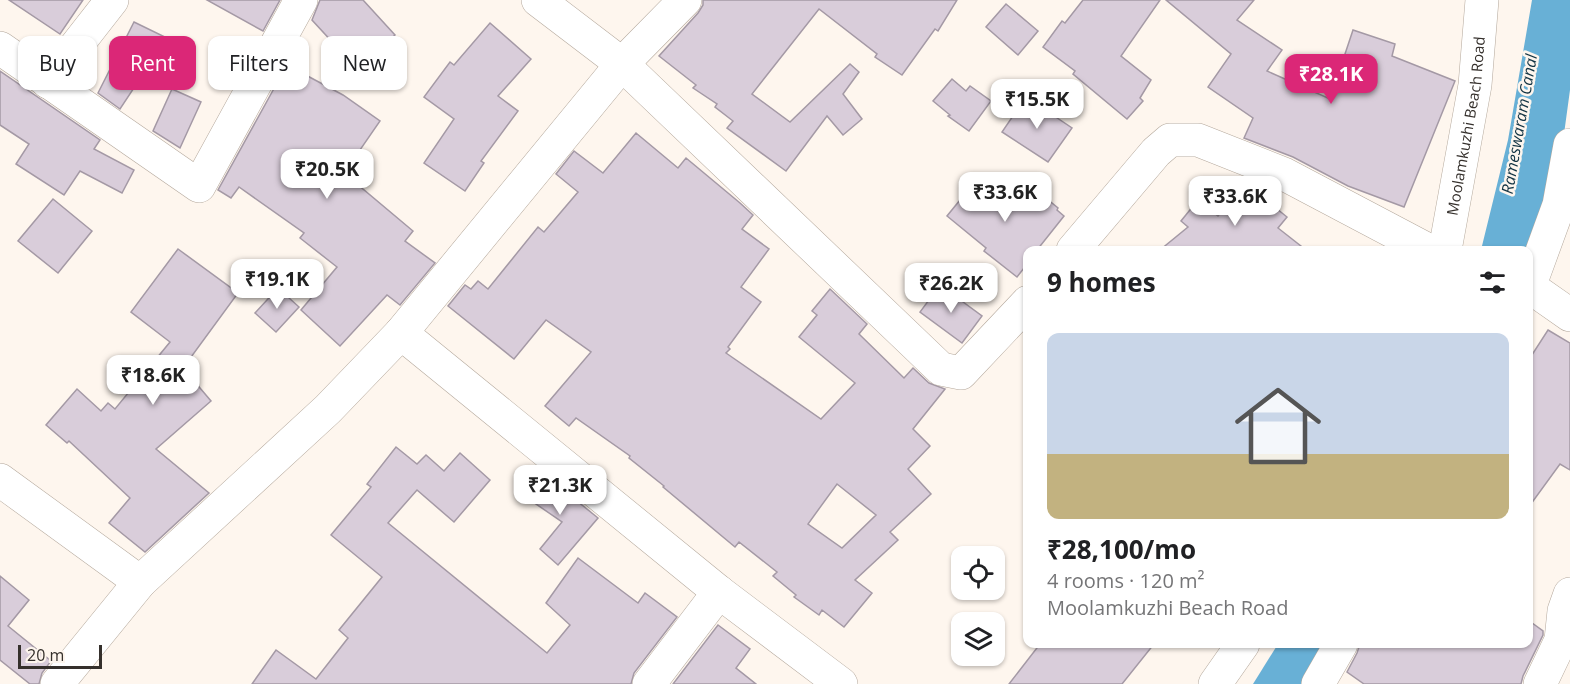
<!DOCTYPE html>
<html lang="en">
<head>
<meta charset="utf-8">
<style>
	body { margin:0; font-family:"Open Sans",sans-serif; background:#f2f2f2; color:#202124; height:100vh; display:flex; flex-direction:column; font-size:22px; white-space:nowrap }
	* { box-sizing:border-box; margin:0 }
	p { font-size:20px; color:#757577 }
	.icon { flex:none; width:33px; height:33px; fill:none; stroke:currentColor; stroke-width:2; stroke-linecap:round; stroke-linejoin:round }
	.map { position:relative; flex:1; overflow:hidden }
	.side { position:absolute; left:1023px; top:246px; width:510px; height:402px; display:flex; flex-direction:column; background:#fff; border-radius:12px; box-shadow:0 2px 4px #0004 }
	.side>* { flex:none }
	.hud { position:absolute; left:18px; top:36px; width:570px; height:54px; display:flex; gap:12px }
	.buttons { position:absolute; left:951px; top:546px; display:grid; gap:12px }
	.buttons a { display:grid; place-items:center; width:54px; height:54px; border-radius:12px; background:#fff; box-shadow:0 2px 4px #0004; font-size:30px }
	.scale { position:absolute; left:18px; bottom:15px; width:84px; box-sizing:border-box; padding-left:6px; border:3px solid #35302c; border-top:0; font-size:16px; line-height:21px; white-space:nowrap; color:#35302c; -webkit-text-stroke:4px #fef6ee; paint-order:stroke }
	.price { position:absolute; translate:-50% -51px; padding:0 14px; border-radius:12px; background:#fff; color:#222; font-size:20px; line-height:39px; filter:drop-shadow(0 2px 3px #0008) }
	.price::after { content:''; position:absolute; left:50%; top:36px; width:18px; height:14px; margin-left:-9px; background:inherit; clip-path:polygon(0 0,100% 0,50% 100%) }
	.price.selected { background:#db2777; color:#fff }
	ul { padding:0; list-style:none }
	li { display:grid; align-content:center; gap:12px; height:318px; padding:0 24px }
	li span { display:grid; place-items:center; height:186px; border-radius:12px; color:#555 }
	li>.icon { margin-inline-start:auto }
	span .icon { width:108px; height:108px; fill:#fffc; stroke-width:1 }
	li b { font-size:26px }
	h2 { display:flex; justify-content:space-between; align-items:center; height:72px; padding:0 24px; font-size:26px }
	.pill { padding:0 21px; border-radius:12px; background:#fff; box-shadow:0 2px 4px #0004; font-size:21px; line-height:54px }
	.pill.selected { background:#db2777; color:#fff }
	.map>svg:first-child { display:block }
</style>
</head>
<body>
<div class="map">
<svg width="1570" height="684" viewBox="0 0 1570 684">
	<rect width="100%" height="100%" fill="#fef6ee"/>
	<g fill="#68b0d6">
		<polygon points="1532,0 1570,0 1570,90 1555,200 1528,250 1481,250 1508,140"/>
		<polygon points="1278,644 1329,644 1304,684 1253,684"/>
	</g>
	<g fill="#d9cdda" stroke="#a499a5" stroke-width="1.5" fill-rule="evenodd">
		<polygon points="9,0 83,0 60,34"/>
		<polygon points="207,0 280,0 263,31"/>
		<polygon points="320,0 363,0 395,35 358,70 312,20"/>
		<polygon points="703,0 957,0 938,31 935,29 902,75 875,57 877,54 819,9 752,94 790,122 850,64 859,72 843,94 862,119 843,135 827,116 786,171 727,128 733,121 715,107 717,104 693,88 696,85 659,56 698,13 703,5"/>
		<polygon points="1083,0 1160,0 1121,56 1151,80 1140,98 1143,101 1127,119 1073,74 1075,71 1043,47 1062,21 1065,23"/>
		<polygon points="1166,0 1254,0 1237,20 1282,50 1267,71 1330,99 1353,30 1395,44 1392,56 1455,81 1404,207 1348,186 1293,157 1244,138 1253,118 1208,87 1231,54"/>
		<polygon points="1006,4 1038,31 1018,55 986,27"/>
		<polygon points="134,22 167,38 120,109 98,93"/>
		<polygon points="490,23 531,59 498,96 518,111 481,161 484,163 465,191 424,163 454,119 424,97 450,62 454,65"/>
		<polygon points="287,65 343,95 380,121 344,173 413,231 405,241 435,263 400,305 387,295 340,346 301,310 337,267 300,238 304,233 239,187 231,198 218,190"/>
		<polygon points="0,71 100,140 94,149 134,170 122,193 80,171 64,195 16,164 29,144 0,125"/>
		<polygon points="952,79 966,91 970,86 991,101 969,131 948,116 950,115 933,101"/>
		<polygon points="172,89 201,102 180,148 153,131"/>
		<polygon points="1026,97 1072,128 1048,162 1002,132"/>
		<path d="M636 133 678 168 686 158 740 203 753 215 742 229 769 249 741 287 761 302 728 347 730 349 726 353 821 419 855 383 799 337 817 315 812 311 830 289 867 324 859 334 904 378 913 368 929 383 945 389 913 429 930 446 908 469 931 494 890 532 898 540 855 580 872 593 844 627 822 610 819 615 794 597 796 595 773 576 777 572 739 542 735 547 663 487 664 486 629 458 630 456 576 418 569 426 545 406 591 352 546 320 514 359 448 306 465 285 471 289 478 281 488 289 538 227 544 232 578 192 556 174 574 151 603 173ZM837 484 876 515 842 548 808 524Z"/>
		<polygon points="982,173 1027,210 1041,194 1058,208 1057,210 1064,216 1037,250 1028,250 1028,263 1017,277 984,251 986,248 947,216"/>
		<polygon points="1245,183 1287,217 1278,228 1306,250 1160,250 1188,227 1181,221 1198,200 1218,216"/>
		<polygon points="53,199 92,231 58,273 18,241"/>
		<polygon points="178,249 238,293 183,368 211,401 156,449 209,493 145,552 109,523 130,498 69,441 67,443 46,425 77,389 101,411 108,403 115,409 170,342 131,312"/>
		<polygon points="940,285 982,316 962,343 920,312"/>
		<polygon points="278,288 299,307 276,332 255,313"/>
		<polygon points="1548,330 1570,343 1570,470 1560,464 1528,508 1528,361"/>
		<polygon points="396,447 417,464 426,455 444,471 460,453 490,480 454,522 417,490 388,523 547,653 570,625 546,603 578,558 638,603 645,593 677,617 634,673 631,684 252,684 276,650 316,679 348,638 339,630 382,577 331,535 371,487 367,484"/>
		<polygon points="540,471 598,518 558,565 540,549 562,522 523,495"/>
		<polygon points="0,576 29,600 8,626 51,661 42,673 39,684 30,684 0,660"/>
		<polygon points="1528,620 1543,631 1543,635 1523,676 1521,684 1364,684 1347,672 1357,653 1360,644 1528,644"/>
		<polygon points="718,625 750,649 736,668 756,684 673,684"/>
		<polygon points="1040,644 1154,644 1122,684 1009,684"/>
	</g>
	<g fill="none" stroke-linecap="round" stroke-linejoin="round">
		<g stroke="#b4a89c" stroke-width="34">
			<g id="minor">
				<polyline points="538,0 622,64 941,369 961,373 1028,302"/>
				<polyline points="0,48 199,186 301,0"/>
				<polyline points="48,82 112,0"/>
				<polyline points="1073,250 1156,152 1170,140 1198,140 1284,174 1428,250"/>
				<path id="s1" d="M1445 250 1475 85 1482 0"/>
				<polyline points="1530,287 1570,315"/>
				<polyline points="1528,290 1559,205 1570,145"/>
				<polyline points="401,333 719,592 841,684"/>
				<polyline points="0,480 140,582"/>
				<polyline points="57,684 140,582 328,409 401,333 622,64 685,0"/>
				<polyline points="649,684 719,592"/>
				<polyline points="1215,684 1243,644"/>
				<polyline points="1318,684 1341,644"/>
				<polyline points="1540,684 1561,640 1564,611 1570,594"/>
			</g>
		</g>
		<use href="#minor" stroke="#fff" stroke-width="33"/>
	</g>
	<g text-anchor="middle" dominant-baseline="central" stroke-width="5" stroke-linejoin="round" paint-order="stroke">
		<g font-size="15" fill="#35302c" stroke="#fef6ee">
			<text stroke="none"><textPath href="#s1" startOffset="126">Moolamkuzhi Beach Road</textPath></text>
		</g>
		<g font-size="16" font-style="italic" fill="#123343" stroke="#fef6ee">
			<text transform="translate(1519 124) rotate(-80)">Rameswaram Canal</text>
		</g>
	</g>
</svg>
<div class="buttons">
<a><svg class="icon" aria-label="locate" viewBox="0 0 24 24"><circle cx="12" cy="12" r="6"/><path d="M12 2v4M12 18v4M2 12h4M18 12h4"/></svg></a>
<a><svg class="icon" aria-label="layers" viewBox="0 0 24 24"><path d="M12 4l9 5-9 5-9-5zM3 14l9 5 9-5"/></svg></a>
</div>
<div class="scale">20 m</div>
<b class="price selected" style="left:1331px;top:105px">₹28.1K</b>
<b class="price" style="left:1037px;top:130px">₹15.5K</b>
<b class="price" style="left:327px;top:200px">₹20.5K</b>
<b class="price" style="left:1005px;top:223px">₹33.6K</b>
<b class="price" style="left:1235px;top:227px">₹33.6K</b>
<b class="price" style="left:277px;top:310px">₹19.1K</b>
<b class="price" style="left:951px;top:314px">₹26.2K</b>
<b class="price" style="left:153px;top:406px">₹18.6K</b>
<b class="price" style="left:560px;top:516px">₹21.3K</b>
<div class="hud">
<a class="pill">Buy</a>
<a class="pill selected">Rent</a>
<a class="pill">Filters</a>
<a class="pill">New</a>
</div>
<section class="side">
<h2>9 homes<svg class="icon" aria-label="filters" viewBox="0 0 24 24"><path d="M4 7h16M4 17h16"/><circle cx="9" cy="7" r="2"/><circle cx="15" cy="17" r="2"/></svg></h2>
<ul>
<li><span style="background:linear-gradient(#c9d6e8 65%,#c2b280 0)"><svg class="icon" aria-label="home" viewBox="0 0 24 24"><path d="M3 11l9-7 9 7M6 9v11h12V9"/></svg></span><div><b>₹28,100/mo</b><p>4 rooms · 120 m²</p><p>Moolamkuzhi Beach Road</p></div></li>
</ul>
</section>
</div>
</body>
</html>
